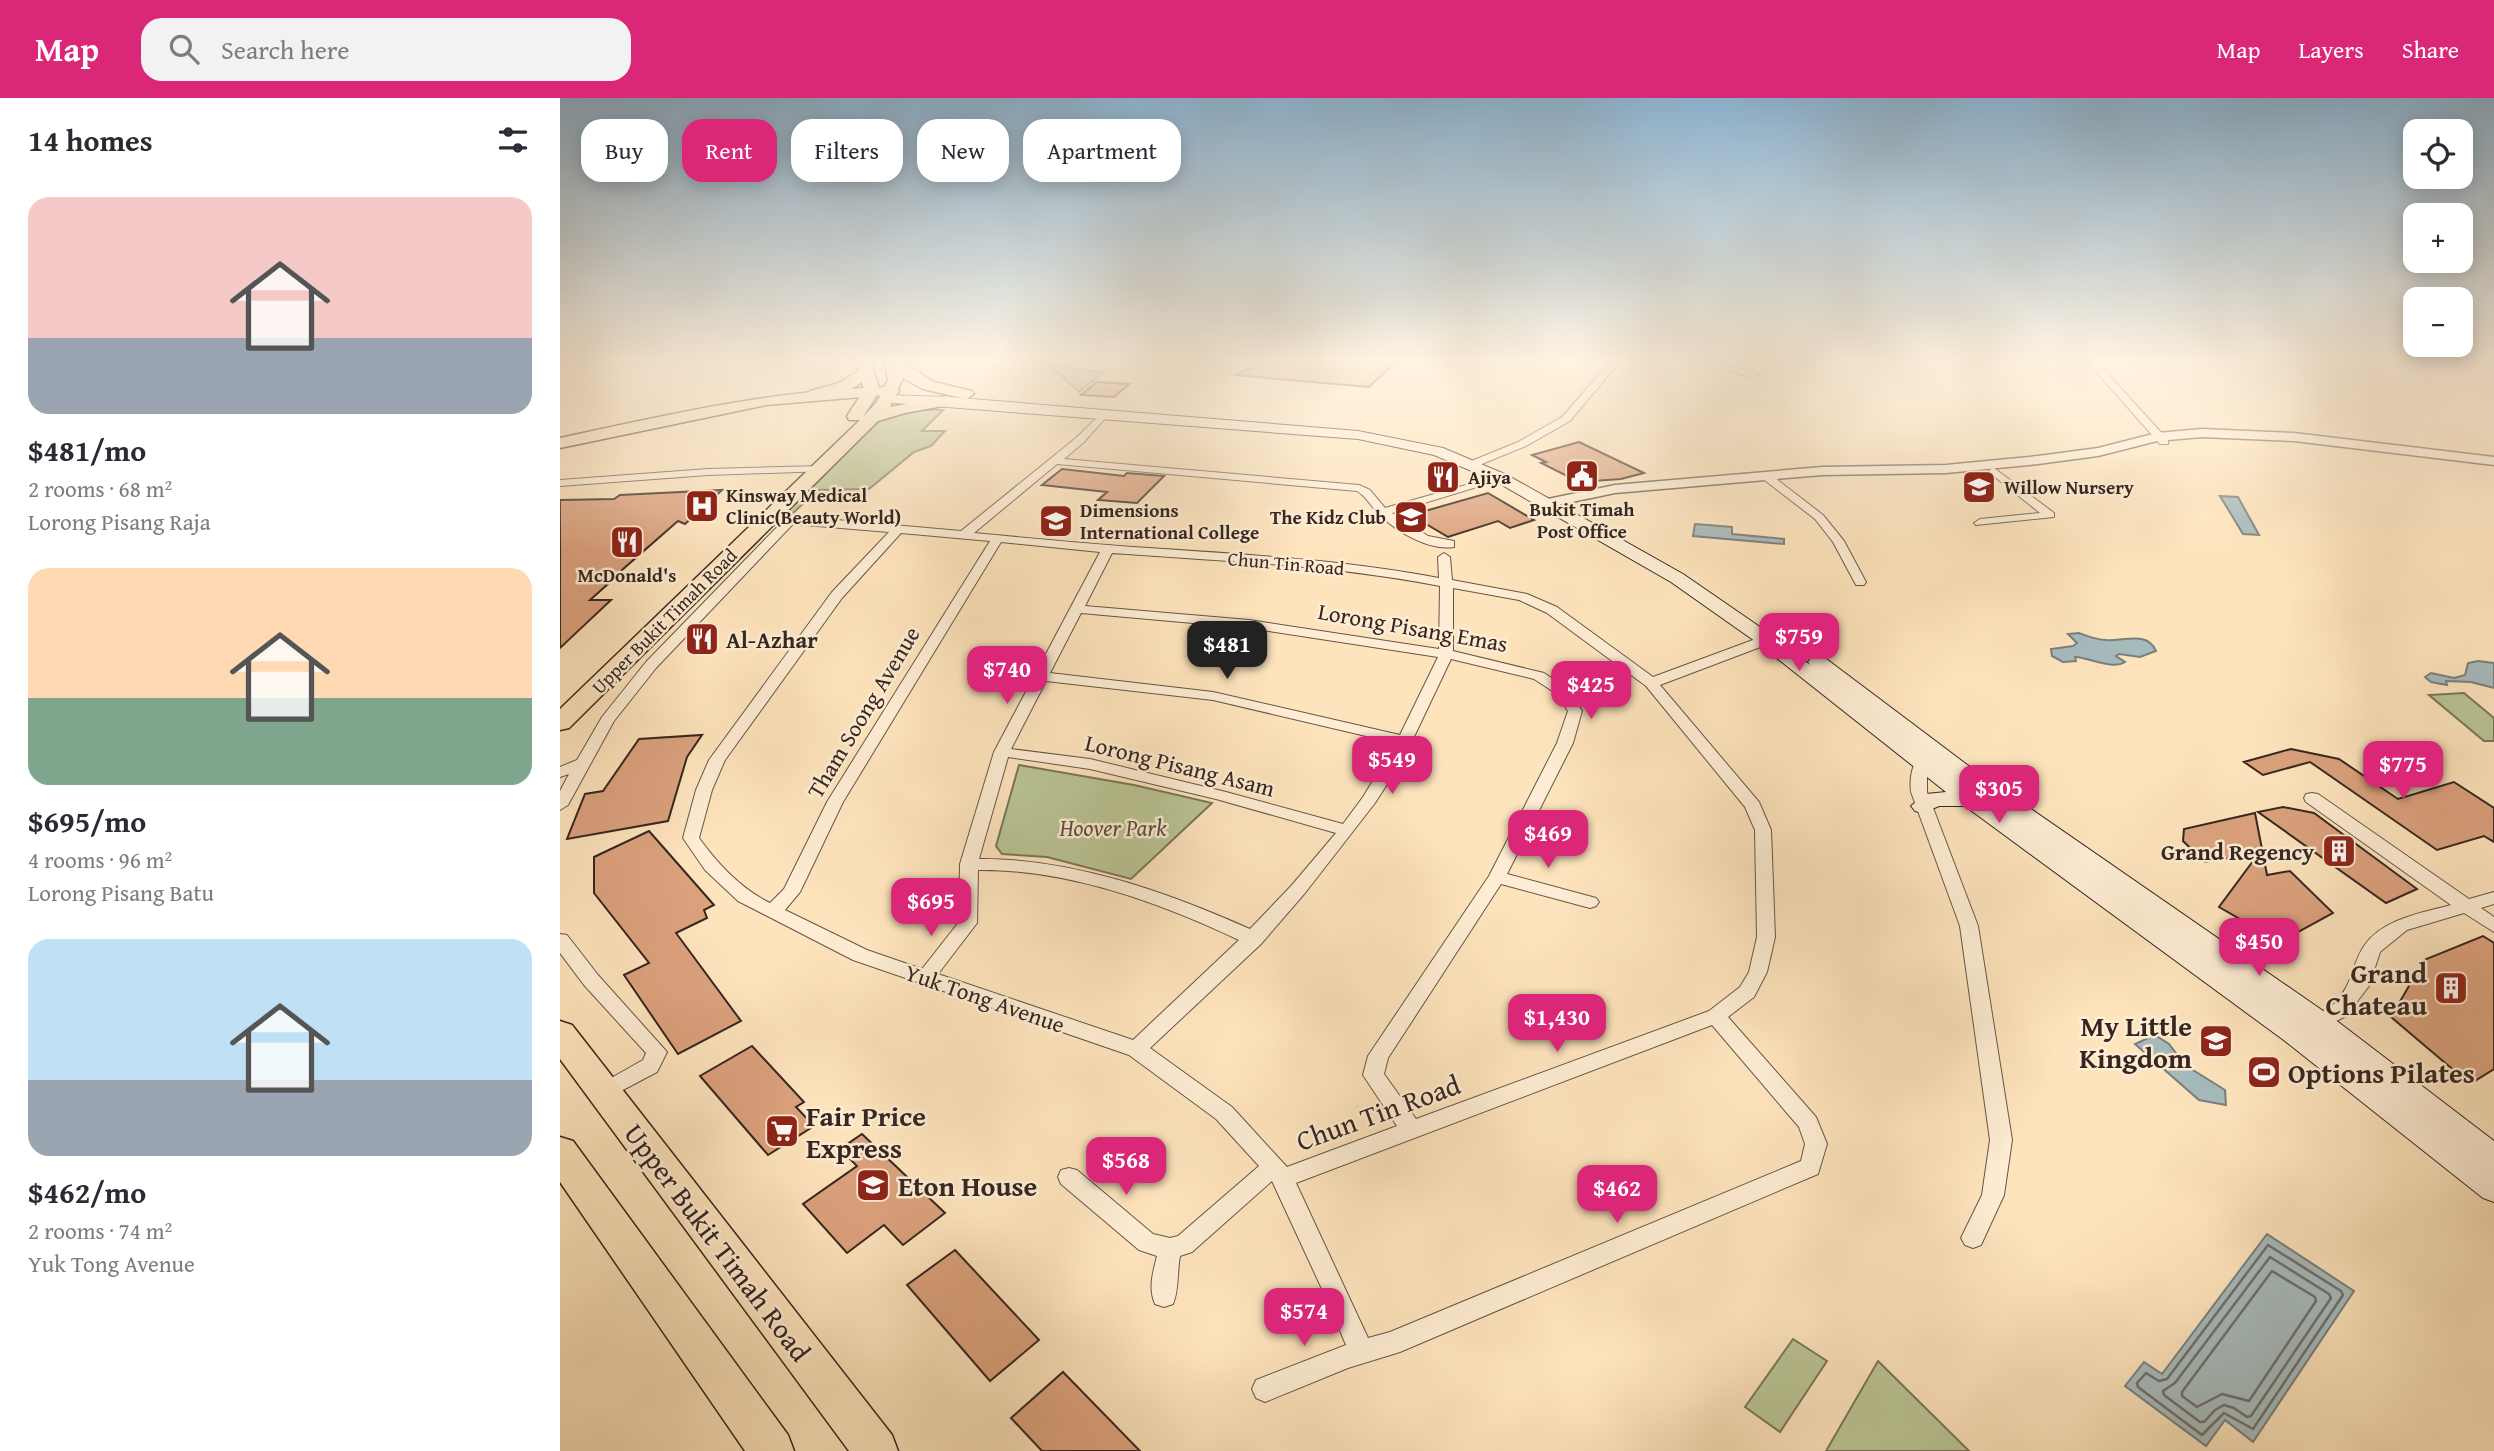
<!DOCTYPE html>
<html lang="en">
<head>
<meta charset="utf-8">
<style>
	body { margin:0; font-family:"Gentium Book Plus",serif; background:#f2f2f3; color:#2b2b33; height:100vh; display:flex; flex-direction:column; font-size:26px; white-space:nowrap }
	* { box-sizing:border-box; margin:0 }
	p { font-size:23px; color:#7c7c81 }
	.icon { flex:none; width:38px; height:38px; fill:none; stroke:currentColor; stroke-width:2; stroke-linecap:round; stroke-linejoin:round }
	.map { position:relative; flex:1; overflow:hidden }
	.sheet { display:flex; flex-direction:column; background:#fff; width:560px }
	.sheet>* { flex:none }
	.banner { position:absolute; left:21px; top:21px; width:665px; height:63px; display:flex; gap:14px }
	.buttons { position:absolute; left:1843px; top:21px; display:grid; gap:14px }
	.buttons a { display:grid; place-items:center; width:70px; height:70px; border-radius:14px; background:#fff; box-shadow:0 4px 18px #0003; font-size:35px }
	.price { position:absolute; translate:-50% -60px; padding:0 16px; border-radius:14px; background:#db2777; color:#fff; font-size:23px; line-height:46px; filter:drop-shadow(0 2px 4px #0008) }
	.price::after { content:''; position:absolute; left:50%; top:42px; width:21px; height:16px; margin-left:-10px; background:inherit; clip-path:polygon(0 0,100% 0,50% 100%) }
	.price.active { background:#222; color:#fff }
	ul { padding:0; list-style:none }
	li { display:grid; align-content:center; gap:14px; height:371px; padding:0 28px }
	li span { display:grid; place-items:center; height:217px; border-radius:21px; color:#555 }
	li>.icon { margin-inline-start:auto }
	span .icon { width:126px; height:126px; fill:#fffc; stroke-width:1 }
	li b { font-size:30px }
	h2 { display:flex; justify-content:space-between; align-items:center; height:84px; padding:0 28px; font-size:30px }
	.tag { padding:0 24px; border-radius:21px; background:#fff; box-shadow:0 4px 18px #0003; font-size:24px; line-height:63px }
	.tag.active { background:#db2777; color:#fff }
	header { display:flex; align-items:center; gap:42px; box-sizing:border-box; height:98px; padding:0 35px; background:#db2777; color:#fff }
	header strong { font-size:33px }
	nav { display:flex; gap:38px; margin-inline-start:auto; font-size:24px }
	.search { width:490px; height:63px; background:#f2f2f3; display:flex; align-items:center; gap:18px; box-sizing:border-box; padding:0 24px; border-radius:21px; color:#7c7c81; font-size:26px }
	main { display:flex; flex:1; min-height:0 }
	.map>svg:first-child { display:block }
</style>
</head>
<body>
<header>
<strong>Map</strong>
<div class="search"><svg class="icon" aria-label="search" viewBox="0 0 24 24"><circle cx="10" cy="10" r="6"/><path d="M15 15l6 6"/></svg>Search here</div>
<nav><a>Map</a><a>Layers</a><a>Share</a></nav>
</header>
<main>
<section class="sheet">
<h2>14 homes<svg class="icon" aria-label="filters" viewBox="0 0 24 24"><path d="M4 7h16M4 17h16"/><circle cx="9" cy="7" r="2"/><circle cx="15" cy="17" r="2"/></svg></h2>
<ul>
<li><span style="background:linear-gradient(#f6c9c9 65%,#9aa5b1 0)"><svg class="icon" aria-label="home" viewBox="0 0 24 24"><path d="M3 11l9-7 9 7M6 9v11h12V9"/></svg></span><div><b>$481/mo</b><p>2 rooms · 68 m²</p><p>Lorong Pisang Raja</p></div></li>
<li><span style="background:linear-gradient(#ffd9b3 60%,#7fa58c 0)"><svg class="icon" aria-label="home" viewBox="0 0 24 24"><path d="M3 11l9-7 9 7M6 9v11h12V9"/></svg></span><div><b>$695/mo</b><p>4 rooms · 96 m²</p><p>Lorong Pisang Batu</p></div></li>
<li><span style="background:linear-gradient(#bfe0f5 65%,#9aa5b1 0)"><svg class="icon" aria-label="home" viewBox="0 0 24 24"><path d="M3 11l9-7 9 7M6 9v11h12V9"/></svg></span><div><b>$462/mo</b><p>2 rooms · 74 m²</p><p>Yuk Tong Avenue</p></div></li>
</ul>
</section>
<div class="map">
<svg width="1934" height="1353" viewBox="0 0 1934 1353">
	<rect width="100%" height="100%" fill="#fee4bd"/>
	<filter id="stains"><feTurbulence type="fractalNoise" baseFrequency=".00286" numOctaves="4"/><feColorMatrix values="0 0 0 0 .2 0 0 0 0 .09 0 0 0 0 .02 0 0 0 .5 -.17"/></filter>
	<radialGradient id="worn" r=".72"><stop offset=".6" stop-color="#630" stop-opacity="0"/><stop offset="1" stop-color="#630" stop-opacity=".3"/></radialGradient>
	<g fill="#bac595" stroke="#78765a" stroke-width="2">
		<polygon points="485,262 517,262 505,270 544,274 519,294"/>
		<polygon points="360,312 383,312 362,333 385,333 371,348 354,354 309,391 258,392 233,415 224,415 223,408 325,318"/>
		<polygon points="1904,595 1934,620 1934,643 1924,643 1869,597"/>
		<polygon points="459,667 574,687 652,705 571,781 487,759 442,756 436,748"/>
		<polygon points="1233,1241 1267,1263 1220,1334 1185,1309"/>
		<polygon points="1318,1263 1409,1353 1266,1353"/>
	</g>
	<g fill="#a6bbbd" stroke="#797f7e" stroke-width="2">
		<polygon points="1660,398 1678,399 1699,437 1683,436"/>
		<polygon points="1135,426 1172,429 1172,436 1224,441 1224,446 1133,438"/>
		<path d="M1519 535C1527 538 1537 542 1546 542 1562 544 1587 532 1596 553L1580 559 1559 556 1556 558 1565 564C1552 572 1531 560 1515 559L1516 563 1503 564 1492 558 1491 551 1513 548 1517 545 1508 536Z"/>
		<polygon points="1918,563 1934,565 1934,590 1911,584 1886,583 1887,587 1871,584 1865,579 1871,575 1894,580 1905,577 1908,565"/>
		<polygon points="1595,937 1609,946 1625,967 1665,992 1666,1007 1639,1002 1575,946"/>
		<polygon points="1707,1136 1794,1193 1693,1344 1665,1322 1646,1348 1565,1288 1584,1264 1602,1276"/>
	</g>
	<g fill="none" stroke-linecap="round" stroke-linejoin="round">
		<g stroke="#6e706e" stroke-width="2.5">
			<polygon points="1708,1147 1781,1193 1783,1197 1693,1331 1664,1315 1642,1337 1578,1289 1577,1285 1586,1275 1599,1283 1607,1281"/>
			<polygon points="1710,1159 1769,1196 1771,1200 1691,1318 1687,1319 1674,1310 1664,1307 1655,1312 1644,1324 1640,1324 1604,1297 1603,1293 1615,1285"/>
			<polygon points="1712,1173 1755,1199 1756,1203 1689,1303 1662,1296 1637,1309 1622,1298 1622,1294"/>
		</g>
	</g>
	<g fill="#dca27e" stroke="#352620" stroke-width="2">
		<polygon points="709,262 838,262 809,289 675,277"/>
		<polygon points="537,284 569,286 554,299 521,297"/>
		<polygon points="1019,344 1084,375 1061,381 1019,384 981,365 986,364 972,357"/>
		<polygon points="502,371 564,378 567,375 604,378 577,405 538,402 547,394 482,387"/>
		<polygon points="162,392 125,426 118,423 46,486 48,486 30,502 51,502 0,550 0,402 54,401 60,397"/>
		<polygon points="928,395 974,422 950,430 938,423 888,439 851,417"/>
		<polygon points="142,637 127,659 108,723 7,741 25,696 43,693 79,641"/>
		<polygon points="1731,651 1779,661 1838,701 1894,684 1934,710 1934,744 1924,738 1877,752 1750,664 1703,677 1684,664"/>
		<polygon points="1723,709 1754,715 1857,791 1826,805 1698,714"/>
		<polygon points="1695,715 1707,777 1730,773 1773,815 1720,844 1659,809 1699,755 1645,764 1623,743 1624,731"/>
		<polygon points="89,733 154,807 144,812 147,820 116,835 181,923 118,956 64,877 89,865 34,795 34,759"/>
		<polygon points="1923,838 1934,845 1934,971 1910,986 1831,919 1864,862"/>
		<polygon points="192,948 244,1004 236,1009 254,1028 208,1057 140,978"/>
		<polygon points="302,1036 385,1115 343,1147 324,1127 287,1155 243,1106 297,1068 280,1051"/>
		<polygon points="395,1152 479,1242 430,1283 347,1187"/>
		<polygon points="503,1274 580,1353 482,1353 451,1320"/>
	</g>
	<g fill="none" stroke-linecap="round" stroke-linejoin="round">
		<g stroke="#675647" stroke-width="2">
			<g id="minor">
				<polygon points="1052,262 1061,262 1010,323 966,348 917,368 909,368 909,364 958,344 1002,319"/>
				<polygon points="1125,262 1143,262 1191,273 1211,262 1223,262 1192,279"/>
				<polygon points="1526,262 1535,262 1608,342 1608,346 1600,346"/>
				<path d="M545 312 550 315 548 317 524 344 504 361 799 387 810 392 825 410 941 377 946 380 832 415 868 438 894 443V449C869 453 837 434 820 417 811 409 807 399 797 393L497 366 414 435C467 440 520 445 573 449 675 456 778 461 879 480L878 459 884 455 890 459 892 482 967 496 997 509 1093 579 1201 539H1211L1213 542 1211 545 1100 587 1199 704 1211 732 1215 839 1207 874 1194 899 1168 919 1256 1019 1267 1046 1258 1076 840 1254 788 1270 705 1304 696 1300 692 1291 696 1282 786 1247 768 1204 712 1083 632 1154 620 1158C617 1174 619 1192 613 1206L604 1209 595 1206C588 1190 593 1174 597 1158L579 1152 501 1086 498 1079 501 1072 509 1070 517 1072 593 1136 610 1140 618 1138 699 1068 656 1021 569 957 293 862 178 803 145 772 123 740 136 692 149 662 272 494 329 434 233 426 96 570 54 623 8 707 0 712V693L9 676 0 679V669L17 662 42 619 86 564 220 426 203 425V421L254 420 401 433 516 340ZM341 435 430 443 267 704 224 791 210 805C180 790 159 767 139 740L152 692 165 662 282 500ZM441 444 540 454 434 654 400 766 399 824 362 871 307 852 225 812 240 794 283 704ZM552 455C662 463 772 467 880 488L879 551 689 522 525 508ZM893 490 959 502 987 515 1086 588 1185 709 1195 732 1197 839 1189 874 1180 889 1149 913 856 1021 824 976 828 960 941 786 1030 810 1036 808 1039 804 1036 800 947 776 1013 645 1022 613 1007 590 984 575 893 553ZM521 515 689 530 878 559 840 637 653 594 490 575ZM891 561 974 581 997 596 1008 613 997 645 929 778 808 958 803 977 837 1028 727 1069 672 1009 590 950 701 846 745 795 815 705 855 643 853 641ZM486 583 653 602 836 645 803 699 783 726 666 694 530 661 451 651ZM448 659 530 671 656 701 776 735 732 787 690 831C607 794 511 760 419 761ZM418 772C507 771 598 804 679 842L573 942 378 876 417 825ZM1152 927 1239 1029 1245 1046 1241 1063 830 1234 808 1240 736 1085Z"/>
				<polygon points="262,368 266,369 266,373 148,377 0,388 0,382 148,371"/>
				<polygon points="1434,370 1494,415 1494,419 1416,427 1414,425 1420,421 1480,415 1430,375 1430,371"/>
				<polygon points="1202,376 1210,376 1263,417 1284,443 1306,484 1304,487 1296,487 1273,444 1255,421 1202,380"/>
				<path d="M1371 651 1379 656 1367 674V694L1418 828 1452 1042 1444 1097 1421 1147 1413 1150 1405 1147 1401 1140 1422 1097 1430 1042 1400 828 1351 694C1349 677 1353 657 1371 651Z"/>
				<path d="M1752 695 1758 696 1909 801 1934 794V806L1921 810 1934 819V834L1904 815 1847 832 1820 854 1809 888 1786 918 1753 935 1746 932 1743 927C1749 916 1765 915 1774 906 1794 885 1791 868 1804 848 1822 821 1862 815 1891 807L1746 704 1744 700 1746 696Z"/>
				<polygon points="0,836 7,837 38,877 107,954 97,974 44,1002 37,1000 34,994 37,988 83,962 86,955 24,887 0,855"/>
			</g>
		</g>
		<g stroke="#675647" stroke-width="3">
			<polygon id="tertiary" points="1642,331 1734,335 1934,359 1934,367 1734,343 1642,339 1597,343 1538,358 1478,366 1386,375 1262,377 1055,395 983,410 976,406 983,402 1055,387 1262,369 1386,367 1478,358 1538,350 1597,335"/>
		</g>
		<g stroke="#352620" stroke-width="2">
			<polygon id="secondary" points="327,297 388,299 798,333 883,350 947,377 1123,476 1213,538 1250,567 1248,564 1251,560 1265,560 1406,666 1769,917 1934,1043 1934,1104 1923,1100 1725,943 1405,708 1379,708 1363,715 1355,713 1351,708 1366,696 1386,694 1199,546 1111,484 935,383 874,357 798,341 322,304 320,301"/>
		</g>
		<g stroke="#352620" stroke-width="3">
			<path id="primary" d="M332 289 339 293 337 296 206 307 0 350V340C110 316 219 291 332 289Z"/>
		</g>
		<g stroke="#352620" stroke-width="3">
			<g id="trunk">
				<polygon points="295,262 310,262 320,292 303,319 317,304 328,282 324,262 339,262 374,284 412,293 414,296 406,301 363,291 343,280 330,309 388,298 396,303 394,306 345,315 318,323 9,630 0,632 0,611 300,322 289,322 287,318 304,292 302,284 291,291 256,301 248,296 250,293 279,285 298,273"/>
				<polygon points="0,923 12,927 332,1337 338,1353 289,1353 0,961"/>
				<polygon points="0,1039 13,1043 228,1337 234,1353 185,1353 0,1084"/>
			</g>
		</g>
		<g stroke="#352620" stroke-width="2">
			<polygon id="motorway" points="0,262 13,262 0,269"/>
		</g>
		<use href="#minor" fill="#feedd4" fill-rule="evenodd"/>
		<use href="#tertiary" fill="#feedd4" fill-rule="evenodd"/>
		<use href="#secondary" fill="#feedd4" fill-rule="evenodd"/>
		<use href="#primary" fill="#fee4bd" fill-rule="evenodd"/>
		<use href="#trunk" fill="#fee4bd" fill-rule="evenodd"/>
		<use href="#motorway" fill="#fee4bd" fill-rule="evenodd"/>
	</g>
	<linearGradient id="sky" x2="0" y2="1"><stop stop-color="#8db7d7"/><stop offset="0.58" stop-color="#fff3e1"/><stop offset="1" stop-color="#fff3e1" stop-opacity="0"/></linearGradient>
	<rect width="1934" height="452" fill="url(#sky)"/>
	<defs>
		<g id="civic-square" transform="scale(1.75)"><rect x="-9" y="-9" width="18" height="18" rx="4" fill="#8f2418" stroke="#feedd4"/><path d="M-.6-6.5H3V-4.5H.6V-3L4-1V1h2V6H-6V1h2V-1L-.6-3ZM-1.2 2.5V6h2.4V2.5Z" fill="#fff"/></g>
		<g id="restaurant-square" transform="scale(1.75)"><rect x="-9" y="-9" width="18" height="18" rx="4" fill="#8f2418" stroke="#feedd4"/><path d="M-5-6h1v4h1v-4h1v4h1v-4h1v5L-1.5 .5V6h-2V.5L-5-1ZM5-6V6H3V1.5H1.5Q1.5-4 5-6Z" fill="#fff"/></g>
		<g id="school-square" transform="scale(1.75)"><rect x="-9" y="-9" width="18" height="18" rx="4" fill="#8f2418" stroke="#feedd4"/><path d="M0-5L7-2L0 1L-7-2ZM-4 1L0 2.5L4 1V4Q0 6-4 4Z" fill="#fff"/></g>
		<g id="hospital-square" transform="scale(1.75)"><rect x="-9" y="-9" width="18" height="18" rx="4" fill="#8f2418" stroke="#feedd4"/><path d="M-5-5h3v3.5h4V-5h3V5h-3V1.5h-4V5h-3Z" fill="#fff"/></g>
		<g id="university-square" transform="scale(1.75)"><rect x="-9" y="-9" width="18" height="18" rx="4" fill="#8f2418" stroke="#feedd4"/><path d="M0-5L7-2L0 1L-7-2ZM-4 1L0 2.5L4 1V4Q0 6-4 4Z" fill="#fff"/></g>
		<g id="building-square" transform="scale(1.75)"><rect x="-9" y="-9" width="18" height="18" rx="4" fill="#8f2418" stroke="#feedd4"/><path d="M-4-6H4V6H1V3H-1V6H-4ZM-2.5-4.3h1.7v1.8h-1.7ZM.8-4.3h1.7v1.8H.8ZM-2.5-1h1.7V.8h-1.7ZM.8-1h1.7V.8H.8Z" fill="#fff"/></g>
		<g id="stadium-square" transform="scale(1.75)"><rect x="-9" y="-9" width="18" height="18" rx="4" fill="#8f2418" stroke="#feedd4"/><path d="M0-5a6.5 5 0 1 0 0 10a6.5 5 0 1 0 0-10ZM-3.5-1.8h7v3.6h-7Z" fill="#fff"/></g>
		<g id="supermarket-square" transform="scale(1.75)"><rect x="-9" y="-9" width="18" height="18" rx="4" fill="#8f2418" stroke="#feedd4"/><path d="M-6-5.5h2.5l.6 2H6L4.5 2H-2.5L-4.4-4H-6ZM-1.5 3.2a1.3 1.3 0 1 0 .1 0ZM3 3.2a1.3 1.3 0 1 0 .1 0Z" fill="#fff"/></g>
	</defs>
	<g fill-rule="evenodd">
		<use href="#civic-square" x="1022" y="378"/>
		<use href="#restaurant-square" x="883" y="379"/>
		<use href="#school-square" x="1419" y="389"/>
		<use href="#hospital-square" x="142" y="408"/>
		<use href="#school-square" x="851" y="419"/>
		<use href="#university-square" x="496" y="423"/>
		<use href="#restaurant-square" x="67" y="444"/>
		<use href="#restaurant-square" x="142" y="541"/>
		<use href="#building-square" x="1779" y="753"/>
		<use href="#building-square" x="1891" y="890"/>
		<use href="#school-square" x="1656" y="943"/>
		<use href="#stadium-square" x="1704" y="974"/>
		<use href="#supermarket-square" x="222" y="1033"/>
		<use href="#school-square" x="313" y="1087"/>
	</g>
	<g text-anchor="middle" dominant-baseline="central" stroke-width="5" stroke-linejoin="round" paint-order="stroke">
		<g font-size="19" font-weight="bold" fill="#352620" stroke="#feedd4" text-anchor="start">
			<text x="908" y="379">Ajiya</text>
			<text x="1444" y="389">Willow Nursery</text>
			<text x="166" y="397">Kinsway Medical<tspan x="166" dy="22">Clinic(Beauty World)</tspan></text>
			<text x="1022" y="411" text-anchor="middle">Bukit Timah<tspan x="1022" dy="22">Post Office</tspan></text>
			<text x="520" y="412">Dimensions<tspan x="520" dy="22">International College</tspan></text>
			<text x="826" y="419" text-anchor="end">The Kidz Club</text>
			<text x="67" y="477" text-anchor="middle">McDonald's</text>
		</g>
		<g font-size="19" fill="#352620" stroke="#feedd4">
			<text transform="translate(726 465) rotate(5)">Chun Tin Road</text>
			<text transform="translate(104 523) rotate(-45)">Upper Bukit Timah Road</text>
		</g>
		<g font-size="23" fill="#352620" stroke="#feedd4">
			<text transform="translate(853 529) rotate(10)">Lorong Pisang Emas</text>
			<text transform="translate(303 614) rotate(-59)">Tham Soong Avenue</text>
			<text transform="translate(620 667) rotate(14)">Lorong Pisang Asam</text>
			<text transform="translate(425 900) rotate(19)">Yuk Tong Avenue</text>
		</g>
		<g font-size="23" font-weight="bold" fill="#352620" stroke="#feedd4" text-anchor="start">
			<text x="166" y="541">Al-Azhar</text>
			<text x="1754" y="753" text-anchor="end">Grand Regency</text>
		</g>
		<g font-size="23" font-style="italic" fill="#564e3d" stroke="#feedd4">
			<text x="553" y="729">Hoover Park</text>
		</g>
		<g font-size="28" font-weight="bold" fill="#352620" stroke="#feedd4" text-anchor="start">
			<text x="1867" y="874" text-anchor="end">Grand<tspan x="1867" dy="32">Chateau</tspan></text>
			<text x="1632" y="927" text-anchor="end">My Little<tspan x="1632" dy="32">Kingdom</tspan></text>
			<text x="1728" y="974">Options Pilates</text>
			<text x="246" y="1017">Fair Price<tspan x="246" dy="32">Express</tspan></text>
			<text x="338" y="1087">Eton House</text>
		</g>
		<g font-size="28" fill="#352620" stroke="#feedd4">
			<text transform="translate(818 1014) rotate(-20)">Chun Tin Road</text>
			<text transform="translate(158 1144) rotate(53)">Upper Bukit Timah Road</text>
		</g>
	</g>
	<rect width="100%" height="100%" filter="url(#stains)"/>
	<rect width="100%" height="100%" fill="url(#worn)"/>
</svg>
<div class="buttons">
<a><svg class="icon" aria-label="locate" viewBox="0 0 24 24"><circle cx="12" cy="12" r="6"/><path d="M12 2v4M12 18v4M2 12h4M18 12h4"/></svg></a>
<a>+</a>
<a>−</a>
</div>
<b class="price" style="left:1239px;top:575px">$759</b>
<b class="price active" style="left:667px;top:583px">$481</b>
<b class="price" style="left:447px;top:608px">$740</b>
<b class="price" style="left:1031px;top:623px">$425</b>
<b class="price" style="left:832px;top:698px">$549</b>
<b class="price" style="left:1843px;top:703px">$775</b>
<b class="price" style="left:1439px;top:727px">$305</b>
<b class="price" style="left:988px;top:772px">$469</b>
<b class="price" style="left:371px;top:840px">$695</b>
<b class="price" style="left:1699px;top:880px">$450</b>
<b class="price" style="left:997px;top:956px">$1,430</b>
<b class="price" style="left:566px;top:1099px">$568</b>
<b class="price" style="left:1057px;top:1127px">$462</b>
<b class="price" style="left:744px;top:1250px">$574</b>
<div class="banner">
<a class="tag">Buy</a>
<a class="tag active">Rent</a>
<a class="tag">Filters</a>
<a class="tag">New</a>
<a class="tag">Apartment</a>
</div>
</div>
</main>
</body>
</html>
